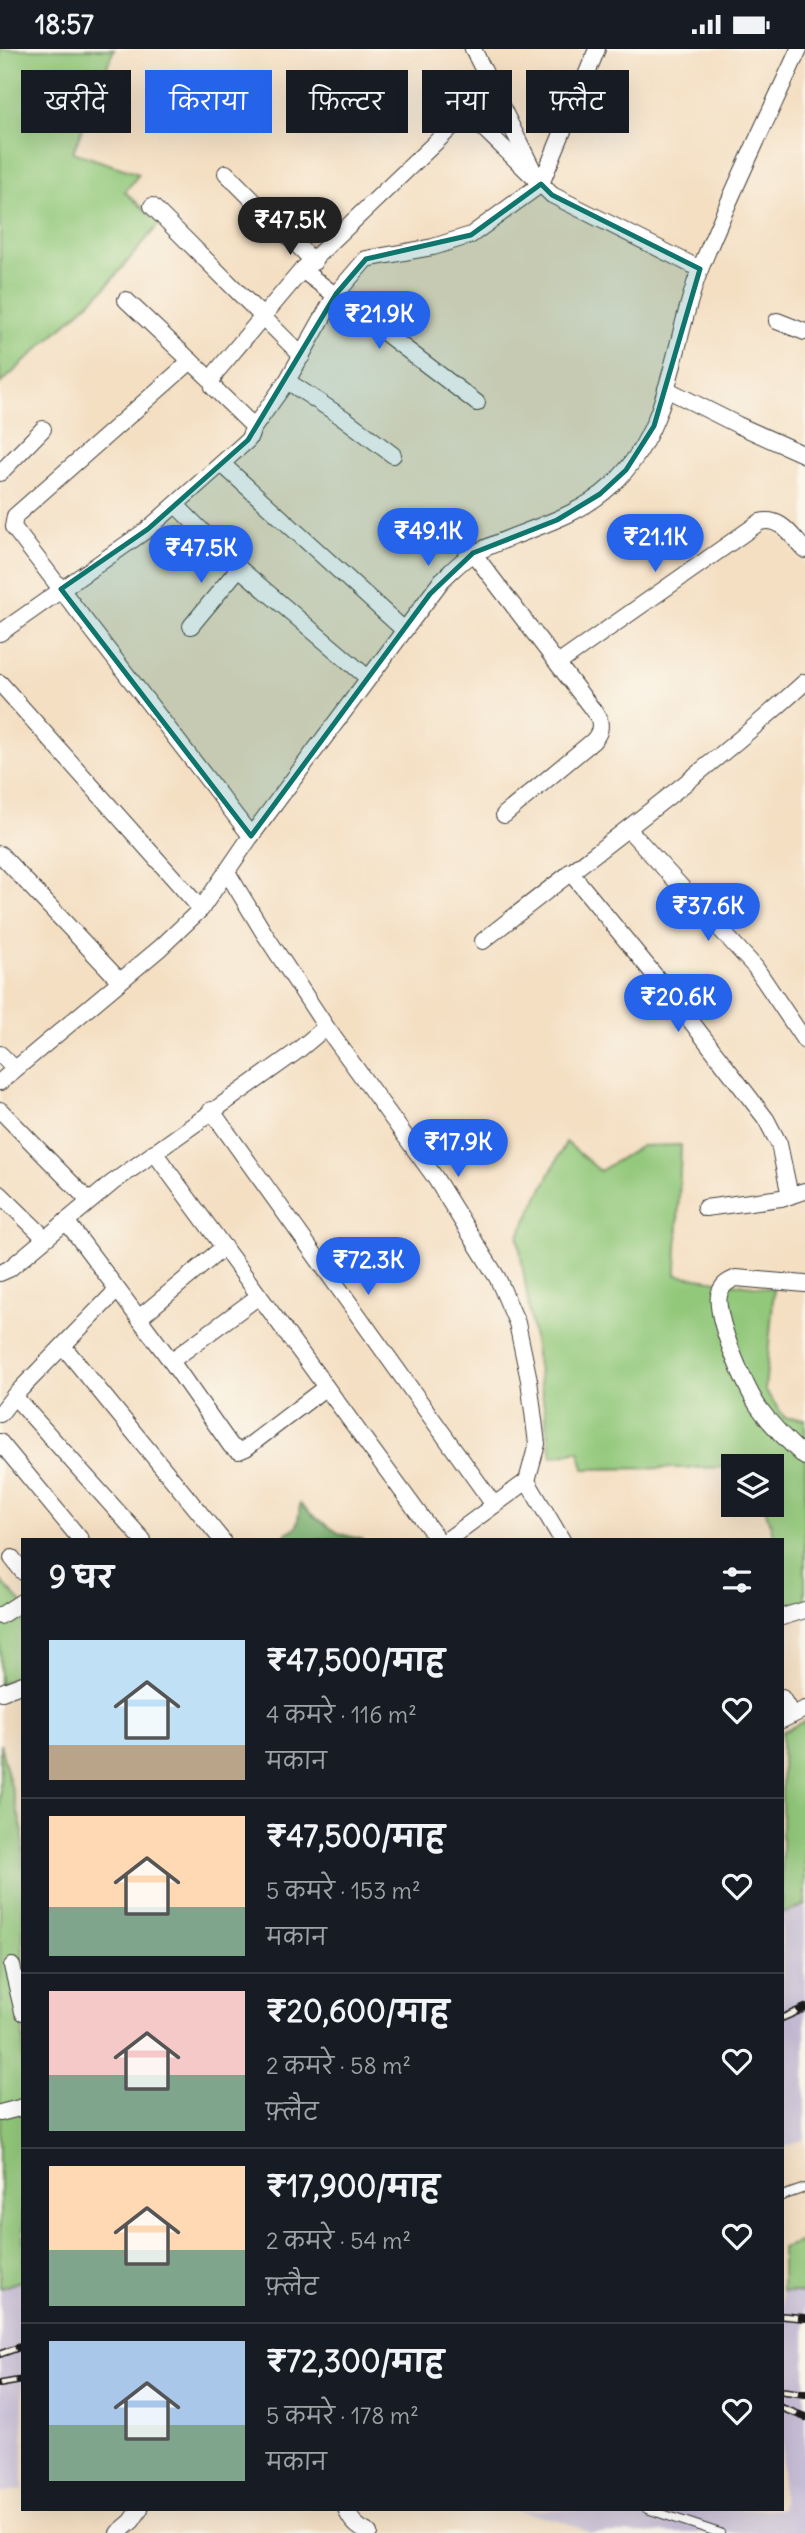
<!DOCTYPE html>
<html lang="hi">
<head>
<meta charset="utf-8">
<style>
	body { margin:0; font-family:Delius,"Playpen Sans Deva",sans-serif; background:#20242c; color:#f1f3f6; height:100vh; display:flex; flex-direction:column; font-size:26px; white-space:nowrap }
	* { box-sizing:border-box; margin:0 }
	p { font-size:23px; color:#9ea1a6 }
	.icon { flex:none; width:38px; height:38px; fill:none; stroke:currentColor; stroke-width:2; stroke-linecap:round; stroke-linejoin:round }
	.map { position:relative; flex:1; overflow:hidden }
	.details { position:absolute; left:21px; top:1489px; width:763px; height:973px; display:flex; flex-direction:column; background:#171b24; border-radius:0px; box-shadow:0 7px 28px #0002 }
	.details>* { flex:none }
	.guide { position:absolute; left:21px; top:21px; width:763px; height:63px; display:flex; gap:14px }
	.fabs { position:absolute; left:721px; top:1405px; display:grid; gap:14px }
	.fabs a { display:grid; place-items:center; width:63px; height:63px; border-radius:0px; background:#171b24; box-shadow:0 7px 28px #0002; font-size:35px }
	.price { position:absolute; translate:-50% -60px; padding:0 16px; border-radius:24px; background:#2563eb; color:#fff; font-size:23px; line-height:46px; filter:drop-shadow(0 2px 4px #0008) }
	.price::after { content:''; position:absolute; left:50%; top:42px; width:21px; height:16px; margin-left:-10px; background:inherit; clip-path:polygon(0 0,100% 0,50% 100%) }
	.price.on { background:#222; color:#fff }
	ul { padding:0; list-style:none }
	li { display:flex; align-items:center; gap:21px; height:175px; padding:0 28px }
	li+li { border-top:2px solid #363941 }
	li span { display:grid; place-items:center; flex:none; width:196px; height:140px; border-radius:0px; color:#555 }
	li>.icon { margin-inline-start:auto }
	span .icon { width:84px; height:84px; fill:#fffc; stroke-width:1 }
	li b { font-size:30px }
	h2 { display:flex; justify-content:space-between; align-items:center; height:84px; padding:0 28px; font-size:30px }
	.chip { padding:0 24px; border-radius:0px; background:#171b24; box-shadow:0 7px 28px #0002; font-size:24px; line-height:63px }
	.chip.on { background:#2563eb; color:#fff }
	.status { display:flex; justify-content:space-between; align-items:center; height:49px; padding:0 35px; background:#171b24; direction:ltr }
	.status svg { height:19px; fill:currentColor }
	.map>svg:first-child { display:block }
</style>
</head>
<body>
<div class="status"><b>18:57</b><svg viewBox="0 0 49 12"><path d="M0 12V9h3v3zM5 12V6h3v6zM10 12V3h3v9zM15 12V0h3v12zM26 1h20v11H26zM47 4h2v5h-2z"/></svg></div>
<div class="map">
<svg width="805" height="2484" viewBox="0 0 805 2484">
	<rect width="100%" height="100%" fill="#fbf7ec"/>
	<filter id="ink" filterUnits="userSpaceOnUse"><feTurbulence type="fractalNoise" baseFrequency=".0143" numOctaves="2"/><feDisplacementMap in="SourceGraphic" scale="14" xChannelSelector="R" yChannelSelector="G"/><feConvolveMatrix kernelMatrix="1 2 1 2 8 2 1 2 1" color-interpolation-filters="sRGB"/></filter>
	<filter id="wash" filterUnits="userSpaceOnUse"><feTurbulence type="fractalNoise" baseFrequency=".00686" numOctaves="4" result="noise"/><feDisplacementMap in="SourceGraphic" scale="28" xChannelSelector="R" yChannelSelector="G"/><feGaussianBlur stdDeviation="1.57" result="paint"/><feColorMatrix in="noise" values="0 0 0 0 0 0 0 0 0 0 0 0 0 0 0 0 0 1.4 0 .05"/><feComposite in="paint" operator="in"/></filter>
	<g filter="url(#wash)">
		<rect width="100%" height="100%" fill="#f4dfc3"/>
		<g fill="#c8bfd8">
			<polygon points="805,1856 805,2090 782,2099 782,1865"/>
			<polygon points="23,2231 23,2440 0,2444 0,2239"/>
			<polygon points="782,2242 805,2244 805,2484 590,2484 563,2472 511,2461 782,2460"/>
		</g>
		<g fill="#92c87a" stroke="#57724b" stroke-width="2">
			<polygon points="0,0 114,0 73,103 139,125 125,143 160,174 105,239 0,335"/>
			<polygon points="566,1093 600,1122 641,1097 681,1096 676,1226 774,1240 765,1341 785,1369 805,1370 805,1552 786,1556 782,1532 782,1491 775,1491 764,1456 772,1456 772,1418 584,1420 579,1402 552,1408 518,1188"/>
			<polygon points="0,1531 23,1555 23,1624 0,1636"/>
			<polygon points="805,1672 805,1856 782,1865 782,1683"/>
			<polygon points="0,1695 23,1783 23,2231 0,2239"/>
			<polygon points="805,2191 805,2244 782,2242 782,2199"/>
		</g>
		<polygon fill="#75ac6a" stroke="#486443" stroke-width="2" points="300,1455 316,1469 340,1485 364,1491 284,1491 286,1484 297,1478"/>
	</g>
	<g filter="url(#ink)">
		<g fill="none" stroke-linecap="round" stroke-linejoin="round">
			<g stroke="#3c3935" stroke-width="10">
				<g id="service">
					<polyline points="782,2147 805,2139"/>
					<polyline points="647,2460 720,2484"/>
				</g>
			</g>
			<g stroke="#3c3935" stroke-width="18">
				<g id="minor">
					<polyline points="473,0 533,121"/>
					<polyline points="226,124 314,213"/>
					<polyline points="152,157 302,307"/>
					<polyline points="302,221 477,354"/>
					<polyline points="126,251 212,332"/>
					<polyline points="777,272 805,283"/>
					<polyline points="191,312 15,467 13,478 251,787"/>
					<polyline points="287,332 336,245 366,210 433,198 471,186 541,135 597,0"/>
					<polyline points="666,340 738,376 805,406"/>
					<polyline points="254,378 287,332 345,370 393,406"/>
					<polyline points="222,415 403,580"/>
					<polyline points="0,424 43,380"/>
					<polyline points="176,456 239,519 368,629"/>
					<path d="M473 504 599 669C601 679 600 684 593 692L504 766"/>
					<polyline points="191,577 239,519"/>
					<polyline points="0,584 148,480 248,391 254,378 213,338 212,332 217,322 302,221 458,72 467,69 474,70 552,146 700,220"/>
					<path d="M559 614 760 473C781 467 792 488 805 501"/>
					<polyline points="0,634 201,860"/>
					<polyline points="629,781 755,918 805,992"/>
					<polyline points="0,805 120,932"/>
					<polyline points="227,823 264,884 326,978 434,1127 498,1230 517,1274 529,1331 537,1395 527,1432 562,1491"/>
					<polyline points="570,823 670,945 766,1070 779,1095 790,1147"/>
					<path d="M483 892C591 806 703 726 805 633"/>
					<polyline points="0,1005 15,1020"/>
					<path d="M0 1033 160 899 201 860 251 787 442 531C452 522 463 509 475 504 520 481 574 472 612 436 673 379 672 290 701 218 731 144 766 72 799 0"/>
					<polyline points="0,1061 89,1152"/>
					<polyline points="211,1061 494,1456"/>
					<polyline points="154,1103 438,1491"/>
					<polyline points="0,1145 45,1189"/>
					<polyline points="705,1159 781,1149 805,1142"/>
					<polyline points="66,1172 171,1312 231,1397 239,1402 246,1399 326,1338"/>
					<polyline points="0,1224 9,1220 112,1134 296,1003 326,978"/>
					<path d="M805 1235 736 1229C729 1232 723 1235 720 1243 711 1262 747 1343 760 1360 773 1378 788 1393 805 1408"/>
					<polyline points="139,1269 224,1198"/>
					<polyline points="63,1297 222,1491"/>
					<polyline points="171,1312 259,1247"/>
					<polyline points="14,1347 143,1491"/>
					<polyline points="0,1365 14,1347 117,1241"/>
					<polyline points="0,1393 81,1491"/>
					<polyline points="447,1491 527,1432"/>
					<polyline points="12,1509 23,1523"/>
					<polyline points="0,1567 23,1552"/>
					<polyline points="782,1568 805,1561"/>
					<polyline points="2,1643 23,1635"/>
					<polyline points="782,1649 792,1666"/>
					<polyline points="782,1671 805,1660"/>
					<polyline points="12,1917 23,1963"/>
					<polyline points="0,2064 23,2058"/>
					<path d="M346 2460C350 2472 358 2479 369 2484"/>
					<polyline points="118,2484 132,2472 140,2460"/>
				</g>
			</g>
			<use href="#service" stroke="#fff" stroke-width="8"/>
			<use href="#minor" stroke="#fff" stroke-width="16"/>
			<g stroke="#1c1c1c" stroke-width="8">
				<g id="rail">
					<polyline points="782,1969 805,1959"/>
					<polyline points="782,2267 805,2269"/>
					<polyline points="0,2305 23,2297"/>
					<polyline points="0,2335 23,2331"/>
					<polyline points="782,2342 805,2345"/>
					<polyline points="782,2359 805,2368"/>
				</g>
			</g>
			<use href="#rail" stroke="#fbf7ec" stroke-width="5" stroke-dasharray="16" stroke-linecap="butt"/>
		</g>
	</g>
	<path fill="#0f766e" fill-opacity="0.2" stroke="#0f766e" stroke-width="5" stroke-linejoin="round" d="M541 135 552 146 700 220 654 377 626 421 600 445 557 471 473 504 430 545 251 787 61 540 148 480 248 391 336 245 366 210 471 186Z"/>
</svg>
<div class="fabs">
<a><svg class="icon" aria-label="layers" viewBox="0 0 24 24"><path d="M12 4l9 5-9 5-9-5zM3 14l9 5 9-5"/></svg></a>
</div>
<b class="price on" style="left:290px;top:208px">₹47.5K</b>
<b class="price" style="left:379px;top:302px">₹21.9K</b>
<b class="price" style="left:428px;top:519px">₹49.1K</b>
<b class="price" style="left:655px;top:525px">₹21.1K</b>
<b class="price" style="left:201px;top:536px">₹47.5K</b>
<b class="price" style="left:708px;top:894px">₹37.6K</b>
<b class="price" style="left:678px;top:985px">₹20.6K</b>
<b class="price" style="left:458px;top:1130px">₹17.9K</b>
<b class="price" style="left:368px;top:1248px">₹72.3K</b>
<div class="guide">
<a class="chip">खरीदें</a>
<a class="chip on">किराया</a>
<a class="chip">फ़िल्टर</a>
<a class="chip">नया</a>
<a class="chip">फ़्लैट</a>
</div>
<section class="details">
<h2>9 घर<svg class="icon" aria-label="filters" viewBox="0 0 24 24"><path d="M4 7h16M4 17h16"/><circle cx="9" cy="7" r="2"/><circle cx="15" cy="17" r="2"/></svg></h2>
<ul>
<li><span style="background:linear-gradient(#bfe0f5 75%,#b9a48a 0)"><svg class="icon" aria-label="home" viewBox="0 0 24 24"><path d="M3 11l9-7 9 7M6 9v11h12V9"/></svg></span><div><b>₹47,500/माह</b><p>4 कमरे · 116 m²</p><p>मकान</p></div><svg class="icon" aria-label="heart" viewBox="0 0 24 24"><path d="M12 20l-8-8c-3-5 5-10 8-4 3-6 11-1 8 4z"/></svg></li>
<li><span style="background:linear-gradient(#ffd9b3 65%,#7fa58c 0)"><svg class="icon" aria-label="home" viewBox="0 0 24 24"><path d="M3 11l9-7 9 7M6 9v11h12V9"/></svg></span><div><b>₹47,500/माह</b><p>5 कमरे · 153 m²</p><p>मकान</p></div><svg class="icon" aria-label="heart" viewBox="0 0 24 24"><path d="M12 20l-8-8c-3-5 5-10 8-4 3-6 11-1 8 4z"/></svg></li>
<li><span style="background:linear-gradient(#f6c9c9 60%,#7fa58c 0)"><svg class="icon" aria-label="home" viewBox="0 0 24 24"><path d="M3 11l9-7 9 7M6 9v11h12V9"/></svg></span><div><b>₹20,600/माह</b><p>2 कमरे · 58 m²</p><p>फ़्लैट</p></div><svg class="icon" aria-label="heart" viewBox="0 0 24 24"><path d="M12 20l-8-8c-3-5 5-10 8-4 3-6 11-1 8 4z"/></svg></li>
<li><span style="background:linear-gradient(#ffd9b3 60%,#7fa58c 0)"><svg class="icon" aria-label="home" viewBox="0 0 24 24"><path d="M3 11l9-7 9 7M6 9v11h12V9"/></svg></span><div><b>₹17,900/माह</b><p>2 कमरे · 54 m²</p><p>फ़्लैट</p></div><svg class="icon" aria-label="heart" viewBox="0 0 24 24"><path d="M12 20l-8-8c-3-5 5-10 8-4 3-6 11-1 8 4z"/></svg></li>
<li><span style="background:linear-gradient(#a9c7e8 60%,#7fa58c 0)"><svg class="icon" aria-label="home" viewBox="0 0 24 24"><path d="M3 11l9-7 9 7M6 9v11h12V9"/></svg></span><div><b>₹72,300/माह</b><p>5 कमरे · 178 m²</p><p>मकान</p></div><svg class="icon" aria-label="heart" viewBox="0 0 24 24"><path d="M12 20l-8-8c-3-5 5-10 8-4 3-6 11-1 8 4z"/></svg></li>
</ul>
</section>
</div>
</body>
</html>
